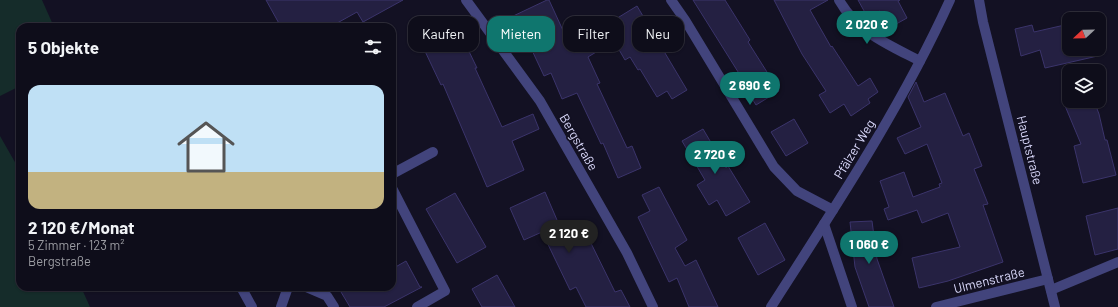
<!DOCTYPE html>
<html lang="de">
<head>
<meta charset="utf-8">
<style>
	body { margin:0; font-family:Barlow,sans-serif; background:#1c1b27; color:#f1f3f6; height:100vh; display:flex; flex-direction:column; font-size:15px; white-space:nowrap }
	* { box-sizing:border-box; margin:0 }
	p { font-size:13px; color:#9b9ca2 }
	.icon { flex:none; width:22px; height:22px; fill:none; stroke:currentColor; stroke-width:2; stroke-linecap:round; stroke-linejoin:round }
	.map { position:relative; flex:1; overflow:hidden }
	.side { position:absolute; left:16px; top:23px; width:380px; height:268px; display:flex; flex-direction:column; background:#0e0d1a; border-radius:12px; box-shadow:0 1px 3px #0004,0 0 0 1px #2e2d39 }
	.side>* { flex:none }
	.guide { position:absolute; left:408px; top:16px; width:380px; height:36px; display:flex; gap:8px }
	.needle { width:26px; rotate:248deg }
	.fabs { position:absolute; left:1062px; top:12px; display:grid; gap:8px }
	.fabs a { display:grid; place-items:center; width:44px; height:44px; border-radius:8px; background:#0e0d1a; box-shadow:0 1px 3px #0004,0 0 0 1px #2e2d39; font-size:20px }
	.price { position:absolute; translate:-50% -34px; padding:0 9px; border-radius:14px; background:#0f766e; color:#fff; font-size:13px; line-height:26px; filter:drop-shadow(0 1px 2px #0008) }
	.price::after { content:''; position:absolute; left:50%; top:24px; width:12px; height:9px; margin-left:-6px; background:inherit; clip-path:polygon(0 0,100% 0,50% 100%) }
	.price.on { background:#222; color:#fff }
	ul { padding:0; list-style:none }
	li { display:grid; align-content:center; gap:8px; height:212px; padding:0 12px }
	li span { display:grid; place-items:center; height:124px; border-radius:12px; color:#555 }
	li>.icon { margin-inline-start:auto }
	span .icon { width:72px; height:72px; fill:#fffc; stroke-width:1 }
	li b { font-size:17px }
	h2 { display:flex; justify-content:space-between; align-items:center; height:48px; padding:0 12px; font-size:17px }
	.tag { padding:0 14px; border-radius:12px; background:#0e0d1a; box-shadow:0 1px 3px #0004,0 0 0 1px #2e2d39; font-size:14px; line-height:36px }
	.tag.on { background:#0f766e; color:#fff }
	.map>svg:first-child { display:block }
</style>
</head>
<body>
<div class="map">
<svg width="1118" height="307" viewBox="0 0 1118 307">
	<rect width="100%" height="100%" fill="#131123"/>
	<g fill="#152c2a">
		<polygon points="0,0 42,0 54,27 20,27 20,86 0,96"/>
		<polygon points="0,136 20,171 20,287 81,287 90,307 0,307"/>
	</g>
	<g fill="#242042" stroke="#3b346b">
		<polygon points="266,0 403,0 363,22 357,12 330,27 281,27"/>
		<polygon points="547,0 549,0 566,37 601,16 606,25 637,6 687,90 672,99 667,91 657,97 640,69 638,70 630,57 625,60 614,41 588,57 600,83 597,84 627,148 632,146 641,168 618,178 603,143 601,144 577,93 562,99 551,73 544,76 530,46 524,49 509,18"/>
		<polygon points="693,0 725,0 750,40 748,42 779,91 756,105 738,76 740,75"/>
		<polygon points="774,0 828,0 810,10 831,47 832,46 858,86 870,78 878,92 868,99 870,103 851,116 844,104 830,113 819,95 826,91 802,54"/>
		<polygon points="858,0 900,0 898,1 907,18 889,28 880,11 868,18"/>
		<polygon points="1069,24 1069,49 1102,49 1102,55 1045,68 1040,50 1021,56 1015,29 1032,25 1034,32"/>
		<polygon points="457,31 463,39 477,68 475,68 502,127 533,114 539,129 512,141 524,170 487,187 443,84 441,85 423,47"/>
		<polygon points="916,82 924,102 945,93 963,136 969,133 982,166 974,169 988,204 983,205 1003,262 948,281 919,288 912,258 960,247 948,213 922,223 917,210 888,220 884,209 889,207 880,181 904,172 913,197 940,187 939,184 942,183 927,144 905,154 897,138 921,127 908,97"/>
		<polygon points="1063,101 1094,101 1099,114 1105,140 1107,140 1116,175 1083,183 1074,146 1081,144"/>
		<polygon points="794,119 808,143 786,156 771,132"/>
		<polygon points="703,129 726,168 728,166 750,202 726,216 717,200 709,205 697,185 705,180 682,141"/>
		<polygon points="659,187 687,240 675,248 685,266 696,260 718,307 689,307 677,278 669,282 638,217 650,211 642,195"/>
		<polygon points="545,192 566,241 585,231 615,292 621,290 630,307 586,307 576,287 570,290 542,232 524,240 510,208"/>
		<polygon points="455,193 486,247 457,263 426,209"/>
		<polygon points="1118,208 1118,249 1095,255 1086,216"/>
		<polygon points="872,221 877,259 894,307 869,307 855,267 850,222"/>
		<polygon points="765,223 785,260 758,275 738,238"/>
		<polygon points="406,261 420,287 422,287 384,307 350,307 338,287 392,287 392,269"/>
		<polygon points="497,275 515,307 482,307 472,289"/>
	</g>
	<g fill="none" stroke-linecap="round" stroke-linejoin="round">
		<g stroke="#42447c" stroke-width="10">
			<polyline points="466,0 540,101 627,253 653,307"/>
			<polyline points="671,0 685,20 774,167 797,191 833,210"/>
			<path d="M839 0C857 32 889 45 920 61"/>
			<polyline points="979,0 983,22 1055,307"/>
			<polyline points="392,174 433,152"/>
			<polyline points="392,188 445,291 417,307"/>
			<polyline points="824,224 852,307"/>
			<polyline points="241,287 252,307"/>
			<polyline points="306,287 327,296 334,307"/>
			<polyline points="1051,290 1118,262"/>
			<polyline points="281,307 288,287"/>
			<path d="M771 307C835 207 901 108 950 0"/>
			<polyline points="936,307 1048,279"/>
		</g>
	</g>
	<g text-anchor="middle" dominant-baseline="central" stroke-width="3.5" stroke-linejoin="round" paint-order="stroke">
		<g font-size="13" fill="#d9d8fa" stroke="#131123">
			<text transform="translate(579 142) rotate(60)">Bergstraße</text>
			<text transform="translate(854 149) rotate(-59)">Pfälzer Weg</text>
			<text transform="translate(1030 150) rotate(76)">Hauptstraße</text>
			<text transform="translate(989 280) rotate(-14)">Ulmenstraße</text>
		</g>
	</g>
</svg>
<div class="fabs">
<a><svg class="needle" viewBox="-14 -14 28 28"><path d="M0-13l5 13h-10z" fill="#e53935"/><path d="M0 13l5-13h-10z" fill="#9b9ca2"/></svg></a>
<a><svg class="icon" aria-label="layers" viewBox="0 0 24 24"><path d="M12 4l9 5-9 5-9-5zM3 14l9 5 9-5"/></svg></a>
</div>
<b class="price" style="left:867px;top:45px">2 020 €</b>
<b class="price" style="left:750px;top:106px">2 690 €</b>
<b class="price" style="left:715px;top:175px">2 720 €</b>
<b class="price on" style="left:569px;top:254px">2 120 €</b>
<b class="price" style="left:869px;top:265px">1 060 €</b>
<div class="guide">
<a class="tag">Kaufen</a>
<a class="tag on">Mieten</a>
<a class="tag">Filter</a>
<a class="tag">Neu</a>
</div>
<section class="side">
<h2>5 Objekte<svg class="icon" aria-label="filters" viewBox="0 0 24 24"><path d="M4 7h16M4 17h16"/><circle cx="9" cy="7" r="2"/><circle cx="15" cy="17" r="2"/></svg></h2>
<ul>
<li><span style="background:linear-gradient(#bfe0f5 70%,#c2b280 0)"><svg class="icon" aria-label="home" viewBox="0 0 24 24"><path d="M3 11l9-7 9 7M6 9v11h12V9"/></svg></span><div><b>2 120 €/Monat</b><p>5 Zimmer · 123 m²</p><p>Bergstraße</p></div></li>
</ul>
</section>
</div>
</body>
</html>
